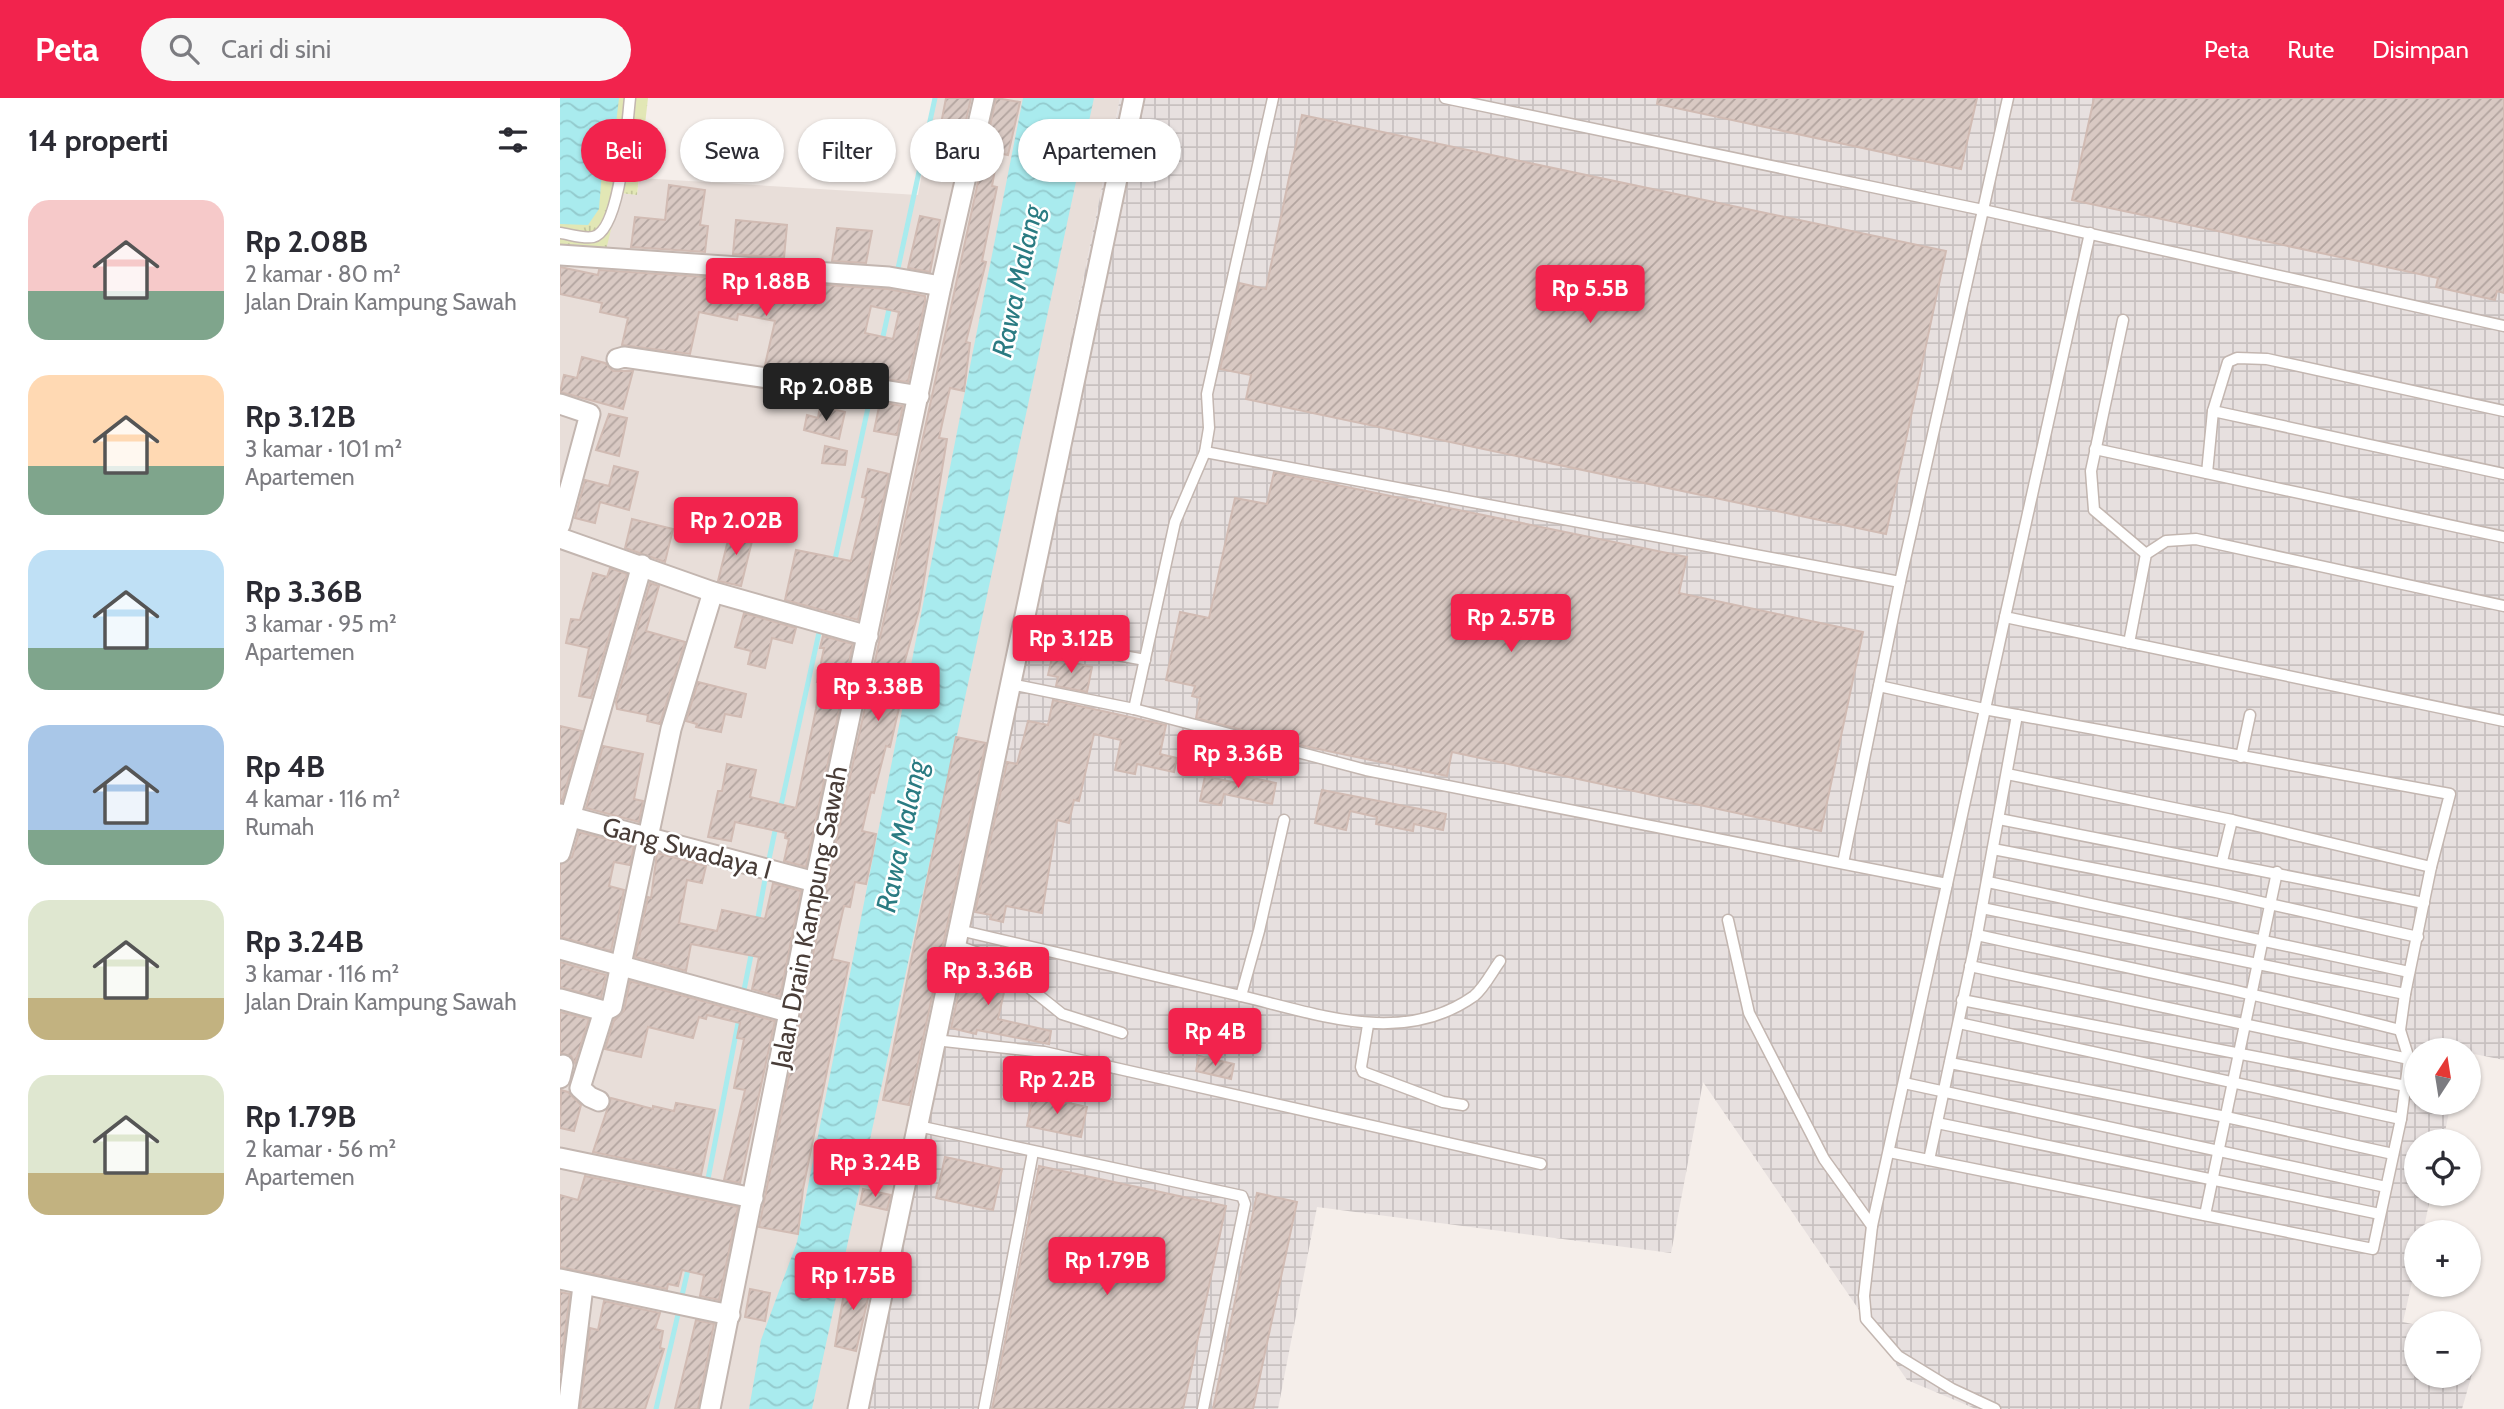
<!DOCTYPE html>
<html lang="id">
<head>
<meta charset="utf-8">
<style>
	body { margin:0; font-family:Cabin,sans-serif; background:#f7f7f7; color:#2b2b33; height:100vh; display:flex; flex-direction:column; font-size:26px; white-space:nowrap }
	* { box-sizing:border-box; margin:0 }
	p { font-size:23px; color:#7c7c81 }
	.icon { flex:none; width:38px; height:38px; fill:none; stroke:currentColor; stroke-width:2; stroke-linecap:round; stroke-linejoin:round }
	.map { position:relative; flex:1; overflow:hidden }
	.side { display:flex; flex-direction:column; background:#fff; width:560px }
	.side>* { flex:none }
	.hud { position:absolute; left:21px; top:21px; width:665px; height:63px; display:flex; gap:14px }
	.needle { width:46px; rotate:12deg }
	.controls { position:absolute; left:1844px; top:940px; display:grid; gap:14px }
	.controls a { display:grid; place-items:center; width:77px; height:77px; border-radius:50%; background:#fff; box-shadow:0 2px 5px #0004; font-size:35px }
	.price { position:absolute; translate:-50% -60px; padding:0 16px; border-radius:7px; background:#f2234d; color:#fff; font-size:23px; line-height:46px; filter:drop-shadow(0 2px 4px #0008) }
	.price::after { content:''; position:absolute; left:50%; top:42px; width:21px; height:16px; margin-left:-10px; background:inherit; clip-path:polygon(0 0,100% 0,50% 100%) }
	.price.active { background:#222; color:#fff }
	ul { padding:0; list-style:none }
	li { display:flex; align-items:center; gap:21px; height:175px; padding:0 28px }
	li span { display:grid; place-items:center; flex:none; width:196px; height:140px; border-radius:21px; color:#555 }
	li>.icon { margin-inline-start:auto }
	span .icon { width:84px; height:84px; fill:#fffc; stroke-width:1 }
	li b { font-size:30px }
	h2 { display:flex; justify-content:space-between; align-items:center; height:84px; padding:0 28px; font-size:30px }
	.tag { padding:0 24px; border-radius:32px; background:#fff; box-shadow:0 2px 5px #0004; font-size:24px; line-height:63px }
	.tag.active { background:#f2234d; color:#fff }
	header { display:flex; align-items:center; gap:42px; box-sizing:border-box; height:98px; padding:0 35px; background:#f2234d; color:#fff }
	header strong { font-size:33px }
	nav { display:flex; gap:38px; margin-inline-start:auto; font-size:24px }
	.search { width:490px; height:63px; background:#f7f7f7; display:flex; align-items:center; gap:18px; box-sizing:border-box; padding:0 24px; border-radius:38px; color:#7c7c81; font-size:26px }
	main { display:flex; flex:1; min-height:0 }
	.map>svg:first-child { display:block }
</style>
</head>
<body>
<header>
<strong>Peta</strong>
<div class="search"><svg class="icon" aria-label="search" viewBox="0 0 24 24"><circle cx="10" cy="10" r="6"/><path d="M15 15l6 6"/></svg>Cari di sini</div>
<nav><a>Peta</a><a>Rute</a><a>Disimpan</a></nav>
</header>
<main>
<section class="side">
<h2>14 properti<svg class="icon" aria-label="filters" viewBox="0 0 24 24"><path d="M4 7h16M4 17h16"/><circle cx="9" cy="7" r="2"/><circle cx="15" cy="17" r="2"/></svg></h2>
<ul>
<li><span style="background:linear-gradient(#f6c9c9 65%,#7fa58c 0)"><svg class="icon" aria-label="home" viewBox="0 0 24 24"><path d="M3 11l9-7 9 7M6 9v11h12V9"/></svg></span><div><b>Rp 2.08B</b><p>2 kamar · 80 m²</p><p>Jalan Drain Kampung Sawah</p></div></li>
<li><span style="background:linear-gradient(#ffd9b3 65%,#7fa58c 0)"><svg class="icon" aria-label="home" viewBox="0 0 24 24"><path d="M3 11l9-7 9 7M6 9v11h12V9"/></svg></span><div><b>Rp 3.12B</b><p>3 kamar · 101 m²</p><p>Apartemen</p></div></li>
<li><span style="background:linear-gradient(#bfe0f5 70%,#7fa58c 0)"><svg class="icon" aria-label="home" viewBox="0 0 24 24"><path d="M3 11l9-7 9 7M6 9v11h12V9"/></svg></span><div><b>Rp 3.36B</b><p>3 kamar · 95 m²</p><p>Apartemen</p></div></li>
<li><span style="background:linear-gradient(#a9c7e8 75%,#7fa58c 0)"><svg class="icon" aria-label="home" viewBox="0 0 24 24"><path d="M3 11l9-7 9 7M6 9v11h12V9"/></svg></span><div><b>Rp 4B</b><p>4 kamar · 116 m²</p><p>Rumah</p></div></li>
<li><span style="background:linear-gradient(#dfe7d0 70%,#c2b280 0)"><svg class="icon" aria-label="home" viewBox="0 0 24 24"><path d="M3 11l9-7 9 7M6 9v11h12V9"/></svg></span><div><b>Rp 3.24B</b><p>3 kamar · 116 m²</p><p>Jalan Drain Kampung Sawah</p></div></li>
<li><span style="background:linear-gradient(#dfe7d0 70%,#c2b280 0)"><svg class="icon" aria-label="home" viewBox="0 0 24 24"><path d="M3 11l9-7 9 7M6 9v11h12V9"/></svg></span><div><b>Rp 1.79B</b><p>2 kamar · 56 m²</p><p>Apartemen</p></div></li>
</ul>
</section>
<div class="map">
<svg width="1944" height="1311" viewBox="0 0 1944 1311">
	<defs>
		<pattern id="industrial-grid" width="8" height="8" patternUnits="userSpaceOnUse" patternTransform="scale(1.75)"><rect width="8" height="8" fill="#e7e0df"/><path d="M0 4h8M4 0v8" fill="none" stroke="#c8c1c0"/></pattern>
		<pattern id="park-tufts" width="24" height="20" patternUnits="userSpaceOnUse" patternTransform="scale(1.75)"><rect width="24" height="20" fill="#e2e7b5"/><path d="M3 7l-1-3M5 7V3M7 7l1-3M15 17l-1-3M17 17v-4M19 17l1-3" fill="none" stroke="#c3c79c"/></pattern>
		<pattern id="water-waves" width="16" height="10" patternUnits="userSpaceOnUse" patternTransform="scale(1.75)"><rect width="16" height="10" fill="#a9ebee"/><path d="M0 5q4-4 8 0t8 0" fill="none" stroke="#93cacd"/></pattern>
		<pattern id="building-hatch" width="6" height="6" patternUnits="userSpaceOnUse" patternTransform="scale(1.75)"><rect width="6" height="6" fill="#d9c9c3"/><path d="M-1 1l2-2M0 6l6-6M5 7l2-2" fill="none" stroke="#b2a49f"/></pattern>
	</defs>
	<rect width="100%" height="100%" fill="#f5eeea"/>
	<polygon fill="#e8ded9" points="376,0 560,0 294,1311 0,1311 0,151 60,95 77,97 79,80 358,97"/>
	<polygon fill="url(#industrial-grid)" points="560,0 1944,0 1944,962 1909,955 1909,952 1857,952 1857,1004 1891,1005 1883,1043 1857,1043 1857,1096 1871,1096 1863,1134 1857,1134 1857,1162 1843,1224 1857,1227 1857,1278 1909,1278 1909,1239 1922,1241 1902,1311 1416,1311 1347,1282 1143,984 1111,1155 757,1109 718,1311 294,1311"/>
	<polygon fill="url(#park-tufts)" points="0,0 88,0 77,97 60,95 45,156 0,151"/>
	<g fill="url(#water-waves)">
		<polygon points="0,0 59,0 52,60 43,62 39,111 28,127 0,126"/>
		<polygon points="463,0 534,0 252,1311 189,1311 201,1242 237,1144"/>
	</g>
	<g fill="none" stroke-linecap="round" stroke-linejoin="round">
		<g stroke="#a9ebee" stroke-width="5">
			<polyline points="337,175 375,0"/>
			<polyline points="322,243 335,184"/>
			<polyline points="274,466 316,273"/>
			<polyline points="220,712 260,530"/>
			<polyline points="208,766 216,728"/>
			<polyline points="197,825 206,776"/>
			<polyline points="183,897 192,852"/>
			<polyline points="147,1086 179,920"/>
			<polyline points="121,1202 129,1167"/>
			<polyline points="96,1311 119,1212"/>
		</g>
	</g>
	<g fill="url(#building-hatch)" stroke="#d1bbb3" stroke-width="2" fill-rule="evenodd">
		<polygon points="386,0 411,0 396,67 374,62"/>
		<polygon points="436,0 460,4 448,57 438,55 432,88 437,89 422,163 426,164 406,244 410,245 404,293 390,290 379,340 387,341 359,512 336,595 342,597 330,649 326,648 314,695 311,694 302,733 316,736 312,758 306,786 295,784 290,809 284,808 272,861 289,865 243,1091 238,1136 199,1129 267,786"/>
		<polygon points="1098,0 1417,0 1401,71 1097,6"/>
		<polygon points="1534,0 1944,0 1944,195 1937,193 1935,202 1876,189 1878,180 1512,102"/>
		<polygon points="742,17 1386,153 1326,436 686,301 691,277 660,271 679,185 706,191"/>
		<polygon points="109,87 145,92 140,127 148,128 145,154 71,149 75,119 105,122"/>
		<polygon points="360,118 380,122 370,174 348,170"/>
		<polygon points="176,122 227,127 224,160 173,156"/>
		<polygon points="277,130 312,133 306,165 272,163"/>
		<path d="M0 169 38 177 39 172 328 191 365 198V204L348 284 205 267 215 223 178 216 177 222 139 214 130 256 62 247 68 220 40 214 42 205 0 196ZM311 208 339 214 333 241 305 235Z"/>
		<polygon points="22,259 45,265 53,273 73,273 63,311 0,294 4,277 17,280"/>
		<polygon points="320,304 343,308 337,337 314,333"/>
		<polygon points="260,308 285,314 279,341 244,332 247,317 258,320"/>
		<polygon points="49,316 67,320 59,358 36,352"/>
		<polygon points="265,348 287,353 285,367 262,365"/>
		<polygon points="54,368 78,374 69,412 40,404 35,425 15,420 25,382 49,388"/>
		<polygon points="308,371 329,376 298,522 225,502 236,452 291,463 306,400 302,399"/>
		<polygon points="714,374 1127,459 1119,495 1303,534 1261,733 892,654 887,678 744,648 636,620 640,600 632,598 635,588 606,582 620,514 649,520 675,400 707,406"/>
		<polygon points="72,421 113,431 105,464 65,450"/>
		<polygon points="171,430 194,435 181,488 158,483"/>
		<polygon points="50,470 67,476 31,600 19,598 29,550 6,545 11,521 20,522 33,475 47,479"/>
		<polygon points="90,485 99,488 86,533 125,544 100,626 87,623 88,617 57,611 56,604"/>
		<polygon points="184,515 236,530 232,545 212,540 205,570 188,566 191,553 175,549"/>
		<polygon points="263,538 293,546 246,769 224,763 229,741 225,740 226,735 175,724 171,743 148,739 158,693 162,693 167,666 196,672 190,699 236,710 256,611 260,584 257,584 264,550 260,550"/>
		<polygon points="492,560 532,569 527,594 496,588 498,579 488,577"/>
		<polygon points="138,584 186,596 181,619 165,616 161,634 136,629 137,626 126,623"/>
		<polygon points="493,602 606,627 600,656 617,660 614,674 577,666 575,676 555,672 561,642 534,636 519,703 514,702 509,725 497,722 482,815 446,808 443,824 430,821 431,817 415,814 447,664 457,666 468,623 488,627"/>
		<polygon points="0,628 22,633 2,704 0,704"/>
		<polygon points="396,639 426,645 349,1007 323,1002"/>
		<polygon points="43,648 83,656 74,701 83,703 79,724 26,710"/>
		<polygon points="679,677 716,685 712,706 664,696 661,707 640,703 645,678 677,685"/>
		<polygon points="762,692 886,716 883,732 854,726 853,733 816,726 817,719 790,713 786,732 755,725"/>
		<polygon points="19,734 74,748 70,767 54,764 49,788 64,792 51,853 0,839 0,767 12,759"/>
		<polygon points="97,755 146,768 142,785 127,782 119,825 157,833 162,812 205,821 213,785 241,793 220,899 192,891 199,859 131,846 126,873 75,859 88,799 91,800"/>
		<polygon points="0,864 46,877 41,900 0,889"/>
		<polygon points="405,864 430,869 429,872 447,881 438,921 491,933 489,946 417,932 416,936 391,930"/>
		<polygon points="70,883 215,923 180,1085 164,1082 185,992 174,990 184,941 177,940 180,925 147,917 146,921 139,919 133,940 88,929 81,959 45,951 54,922 64,912"/>
		<polygon points="0,914 29,921 15,965 11,958 0,955"/>
		<polygon points="639,958 674,966 671,981 636,973"/>
		<polygon points="1,992 8,994 21,1007 14,1033 0,1030"/>
		<polygon points="473,997 527,1009 521,1039 467,1028"/>
		<polygon points="51,1000 93,1011 93,1008 114,1013 116,1005 155,1012 141,1077 33,1054"/>
		<polygon points="385,1059 442,1071 433,1112 376,1100"/>
		<polygon points="479,1068 666,1108 623,1311 432,1311"/>
		<polygon points="25,1078 178,1109 159,1202 140,1198 144,1177 122,1172 118,1188 108,1186 107,1191 0,1169 0,1097 18,1102"/>
		<polygon points="303,1091 331,1097 327,1112 300,1106"/>
		<polygon points="697,1095 737,1104 693,1311 653,1311"/>
		<polygon points="287,1177 312,1183 296,1253 275,1248"/>
		<polygon points="190,1191 210,1195 205,1223 185,1219"/>
		<polygon points="0,1194 10,1196 0,1275"/>
		<polygon points="44,1203 100,1215 95,1231 103,1233 100,1250 104,1251 85,1311 20,1311 30,1230 38,1232"/>
		<polygon points="136,1222 154,1226 138,1311 115,1311"/>
	</g>
	<g fill="none" stroke-linecap="round" stroke-linejoin="round">
		<g stroke="#c3b6b0" stroke-width="13">
			<g id="lane">
				<polyline points="885,0 1423,112 1448,0"/>
				<path d="M0 135C9 136 23 141 33 139 61 133 67 25 70 0"/>
				<polyline points="1530,135 1445,519 1944,623"/>
				<polyline points="1563,222 1531,373 1534,412 1586,456"/>
				<polyline points="1653,313 1668,264 1677,260 1707,261 1944,313"/>
				<polyline points="1535,351 1944,439"/>
				<polyline points="645,354 1340,484 1423,112 1944,228"/>
				<polyline points="1647,375 1653,313 1944,376"/>
				<polyline points="460,539 585,562"/>
				<polyline points="1569,545 1586,456 1606,443 1636,441 1944,508"/>
				<polyline points="450,586 574,611 806,672 1387,786 1445,519"/>
				<polyline points="1319,588 1424,611 1890,696 1871,769 1845,896 1840,932 1849,961 1841,1021 1813,1151 1329,1054"/>
				<polyline points="574,611 615,424 645,354 649,330 647,296 713,0"/>
				<polyline points="1681,659 1690,617"/>
				<polyline points="1447,676 1672,722 1871,769"/>
				<polyline points="1439,721 1864,805"/>
				<polyline points="1433,751 1656,794 1858,839"/>
				<polyline points="1662,763 1672,722"/>
				<polyline points="1283,765 1340,484"/>
				<polyline points="1428,784 1849,874"/>
				<polyline points="1422,810 1845,896"/>
				<polyline points="1168,822 1189,915 1264,1061 1312,1128 1387,786"/>
				<polyline points="399,832 681,898 699,833 724,722"/>
				<path d="M1417 837C1558 868 1700 896 1840 932"/>
				<polyline points="395,847 432,860 502,916 562,935"/>
				<polyline points="1410,868 1849,961"/>
				<path d="M681 898C758 916 842 949 914 898 924 890 932 874 940 863"/>
				<polyline points="1402,902 1846,988"/>
				<polyline points="1399,925 1841,1021"/>
				<polyline points="808,927 801,969 803,974 883,1004 903,1007"/>
				<polyline points="375,942 484,954 981,1066"/>
				<polyline points="1390,965 1666,1019 1833,1056"/>
				<polyline points="1344,985 1826,1089"/>
				<polyline points="1377,1025 1820,1116"/>
				<polyline points="358,1028 682,1098 685,1106 643,1311"/>
				<polyline points="1369,1062 1417,837 1457,617"/>
				<polyline points="1645,1117 1717,774"/>
				<polyline points="1312,1128 1304,1198 1306,1221 1338,1258 1392,1291 1435,1311"/>
				<polyline points="424,1311 473,1054"/>
			</g>
		</g>
		<g stroke="#c3b6b0" stroke-width="23">
			<g id="street">
				<polyline points="0,157 329,179 381,188"/>
				<polyline points="57,261 64,259 221,282 297,288 359,298"/>
				<polyline points="0,306 30,316 0,427"/>
				<polyline points="0,440 153,494 308,538"/>
				<polyline points="0,716 255,784"/>
				<polyline points="0,755 82,467"/>
				<polyline points="0,851 228,914"/>
				<polyline points="0,901 44,913 52,909 111,631 153,494"/>
				<polyline points="0,980 3,967"/>
				<polyline points="39,1003 30,999 20,990 44,913"/>
				<polyline points="0,1060 193,1100"/>
				<polyline points="0,1181 170,1217"/>
				<polyline points="8,1311 23,1188"/>
				<polyline points="150,1311 255,784 381,188 424,0"/>
				<polyline points="298,1311 574,0"/>
			</g>
		</g>
		<use href="#lane" stroke="#fff" stroke-width="10"/>
		<use href="#street" stroke="#fff" stroke-width="19"/>
	</g>
	<g text-anchor="middle" dominant-baseline="central" stroke-width="5" stroke-linejoin="round" paint-order="stroke">
		<g font-size="26" fill="#493d38" stroke="#fff">
			<text transform="translate(127 750) rotate(15)">Gang Swadaya I</text>
			<text transform="translate(249 819) rotate(-79)">Jalan Drain Kampung Sawah</text>
		</g>
		<g font-size="28" font-style="italic" fill="#2a7b82" stroke="#fff">
			<text transform="translate(457 183) rotate(-78)">Rawa Malang</text>
			<text transform="translate(341 738) rotate(-78)">Rawa Malang</text>
		</g>
	</g>
</svg>
<div class="controls">
<a><svg class="needle" viewBox="-14 -14 28 28"><path d="M0-13l5 13h-10z" fill="#e53935"/><path d="M0 13l5-13h-10z" fill="#7c7c81"/></svg></a>
<a><svg class="icon" aria-label="locate" viewBox="0 0 24 24"><circle cx="12" cy="12" r="6"/><path d="M12 2v4M12 18v4M2 12h4M18 12h4"/></svg></a>
<a>+</a>
<a>−</a>
</div>
<b class="price" style="left:206px;top:220px">Rp 1.88B</b>
<b class="price" style="left:1030px;top:227px">Rp 5.5B</b>
<b class="price active" style="left:266px;top:325px">Rp 2.08B</b>
<b class="price" style="left:176px;top:459px">Rp 2.02B</b>
<b class="price" style="left:951px;top:556px">Rp 2.57B</b>
<b class="price" style="left:511px;top:577px">Rp 3.12B</b>
<b class="price" style="left:318px;top:625px">Rp 3.38B</b>
<b class="price" style="left:678px;top:692px">Rp 3.36B</b>
<b class="price" style="left:428px;top:909px">Rp 3.36B</b>
<b class="price" style="left:655px;top:970px">Rp 4B</b>
<b class="price" style="left:497px;top:1018px">Rp 2.2B</b>
<b class="price" style="left:315px;top:1101px">Rp 3.24B</b>
<b class="price" style="left:547px;top:1199px">Rp 1.79B</b>
<b class="price" style="left:293px;top:1214px">Rp 1.75B</b>
<div class="hud">
<a class="tag active">Beli</a>
<a class="tag">Sewa</a>
<a class="tag">Filter</a>
<a class="tag">Baru</a>
<a class="tag">Apartemen</a>
</div>
</div>
</main>
</body>
</html>
